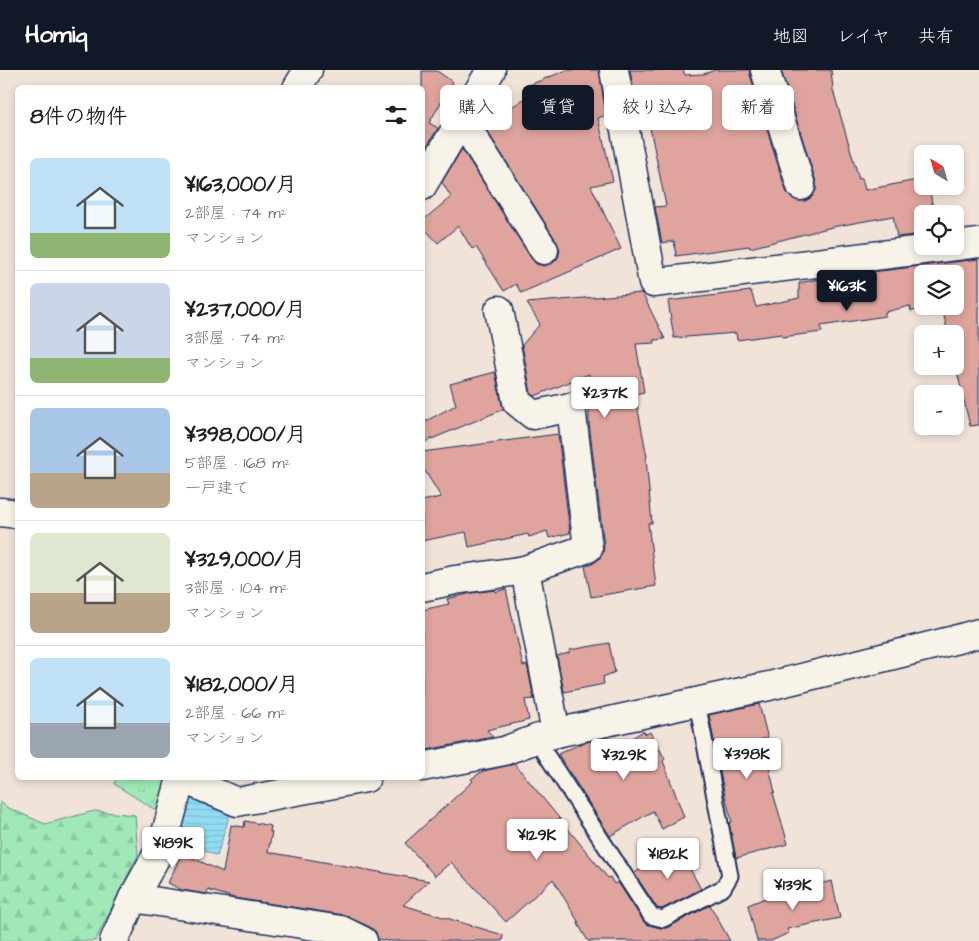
<!DOCTYPE html>
<html lang="ja">
<head>
<meta charset="utf-8">
<style>
	body { margin:0; font-family:"Architects Daughter","Klee One",sans-serif; background:#f6f6f6; color:#202124; height:100vh; display:flex; flex-direction:column; font-size:19px; white-space:nowrap }
	* { box-sizing:border-box; margin:0 }
	p { font-size:16px; color:#757577 }
	.icon { flex:none; width:28px; height:28px; fill:none; stroke:currentColor; stroke-width:2; stroke-linecap:round; stroke-linejoin:round }
	.map { position:relative; flex:1; overflow:hidden }
	.panel { position:absolute; left:15px; top:15px; width:410px; height:695px; display:flex; flex-direction:column; background:#fff; border-radius:8px; box-shadow:0 2px 8px #0003 }
	.panel>* { flex:none }
	.top-card { position:absolute; left:440px; top:15px; width:464px; height:45px; display:flex; gap:10px }
	.needle { width:32px; rotate:323deg }
	.controls { position:absolute; left:914px; top:75px; display:grid; gap:10px }
	.controls a { display:grid; place-items:center; width:50px; height:50px; border-radius:8px; background:#fff; box-shadow:0 2px 8px #0003; font-size:25px }
	.price { position:absolute; translate:-50% -42px; padding:0 11px; border-radius:5px; background:#fff; color:#222; font-size:16px; line-height:32px; filter:drop-shadow(0 1px 2px #0008) }
	.price::after { content:''; position:absolute; left:50%; top:30px; width:15px; height:11px; margin-left:-8px; background:inherit; clip-path:polygon(0 0,100% 0,50% 100%) }
	.price.current { background:#111827; color:#fff }
	ul { padding:0; list-style:none }
	li { display:flex; align-items:center; gap:15px; height:125px; padding:0 15px }
	li+li { border-top:1px solid #e0e0e0 }
	li span { display:grid; place-items:center; flex:none; width:140px; height:100px; border-radius:8px; color:#555 }
	li>.icon { margin-inline-start:auto }
	span .icon { width:60px; height:60px; fill:#fffc; stroke-width:1 }
	li b { font-size:21px }
	h2 { display:flex; justify-content:space-between; align-items:center; height:60px; padding:0 15px; font-size:21px }
	.chip { padding:0 18px; border-radius:8px; background:#fff; box-shadow:0 2px 8px #0003; font-size:18px; line-height:45px }
	.chip.current { background:#111827; color:#fff }
	header { display:flex; align-items:center; gap:30px; box-sizing:border-box; height:70px; padding:0 25px; background:#111827; color:#fff }
	header strong { font-size:24px }
	nav { display:flex; gap:28px; margin-inline-start:auto; font-size:18px }
	.map>svg:first-child { display:block }
</style>
</head>
<body>
<header>
<strong>Homiq</strong>
<nav><a>地図</a><a>レイヤ</a><a>共有</a></nav>
</header>
<div class="map">
<svg width="979" height="871" viewBox="0 0 979 871">
	<defs>
		<pattern id="grass-tufts" width="24" height="20" patternUnits="userSpaceOnUse" patternTransform="scale(1.25)"><rect width="24" height="20" fill="#a0e9b7"/><path d="M3 7l-1-3M5 7V3M7 7l1-3M15 17l-1-3M17 17v-4M19 17l1-3" fill="none" stroke="#89c8a0"/></pattern>
		<pattern id="forest-firs" width="22" height="20" patternUnits="userSpaceOnUse" patternTransform="scale(1.25)"><rect width="22" height="20" fill="#a0e9b7"/><path d="M5 1l3.5 6h-7zM16 11l3.5 6h-7z" fill="#89c8a0"/></pattern>
		<pattern id="water-rules" width="6" height="5" patternUnits="userSpaceOnUse" patternTransform="scale(1.25)"><rect width="6" height="5" fill="#92dcf3"/><path d="M0 2.5h6" fill="none" stroke="#7dbdd3"/></pattern>
	</defs>
	<rect width="100%" height="100%" fill="#f2e3d9"/>
	<filter id="ink" filterUnits="userSpaceOnUse"><feTurbulence type="fractalNoise" baseFrequency=".02" numOctaves="2"/><feDisplacementMap in="SourceGraphic" scale="10" xChannelSelector="R" yChannelSelector="G"/><feConvolveMatrix kernelMatrix="1 2 1 2 8 2 1 2 1" color-interpolation-filters="sRGB"/></filter>
	<g filter="url(#ink)">
		<polygon fill="url(#grass-tufts)" stroke="#5e8c8a" points="116,708 169,708 157,741 114,714"/>
		<polygon fill="url(#forest-firs)" stroke="#5e8c8a" points="0,731 6,737 45,754 94,741 135,745 138,785 95,871 0,871"/>
		<polygon fill="url(#water-rules)" stroke="#6297b7" points="188,721 230,743 217,786 176,768"/>
		<g fill="#dea49d" stroke="#1b2f5e">
			<polygon points="567,0 599,0 606,45 598,48 613,111 591,116 621,179 521,223 516,214 504,221 476,177 472,179 458,156 438,173 422,156 422,151 451,127 442,112 462,79 531,188 536,194 544,196 553,193 558,188 560,180 557,172 484,56 528,26 524,17"/>
			<polygon points="630,0 683,0 685,5 704,4 715,0 750,0 750,5 786,121 791,128 798,131 805,131 812,127 816,120 816,112 781,0 831,0 833,20 859,109 862,108 865,120 922,109 922,116 929,116 934,144 922,144 922,164 897,167 893,146 832,157 750,178 749,176 676,186 674,171 662,173 655,137 666,136 645,33 636,35"/>
			<polygon points="422,1 437,1 453,12 429,53 438,58 424,81 422,78"/>
			<polygon points="979,189 979,355 970,356 955,293 955,264 948,264 942,237 932,239 932,236 955,236 955,204 922,204 922,240 911,241 910,236 885,242 885,246 821,256 822,262 782,267 781,264 737,270 736,263 674,268 668,231 751,221 756,237 799,228 799,213 824,208"/>
			<polygon points="641,223 643,225 665,269 654,270 655,273 636,274 644,322 635,324 647,387 646,388 652,453 648,453 656,516 591,527 585,496 594,493 599,489 603,483 604,476 589,353 589,304 535,326 531,323 522,275 540,254 527,233"/>
			<polygon points="495,302 502,335 504,339 422,373 422,353 456,335 450,314"/>
			<polygon points="558,364 570,463 549,468 547,461 529,467 528,464 469,477 466,462 422,471 422,431 441,427 422,396 422,382"/>
			<polygon points="506,519 523,596 527,595 534,629 525,630 529,650 487,660 493,667 426,680 422,663 422,540 449,534 447,529 472,523 495,520 495,522"/>
			<polygon points="609,573 615,602 603,607 604,614 564,622 557,586 569,583 570,580"/>
			<polygon points="759,634 768,669 762,669 775,722 773,723 788,774 736,788 729,753 732,752 724,722 709,645"/>
			<polygon points="643,661 646,664 650,662 665,689 663,691 684,747 662,759 653,741 610,766 558,684 582,673 607,668 614,680"/>
			<polygon points="515,694 608,808 610,807 614,814 618,812 644,852 649,855 661,858 667,858 710,835 730,871 588,871 578,854 579,853 553,809 506,852 451,792 435,806 405,773 473,711 471,709 483,701"/>
			<polygon points="245,751 271,756 270,762 272,762 268,782 429,811 403,835 503,865 502,871 386,871 378,869 376,862 370,857 344,845 234,828 208,820 207,824 182,820 168,813 182,783 223,802 231,755 244,757"/>
			<polygon points="679,779 701,819 662,839 657,838 634,803"/>
			<polygon points="832,811 840,848 787,859 789,863 771,871 757,871 748,835 775,824"/>
		</g>
		<g fill="none" stroke-linecap="round" stroke-linejoin="round">
			<g stroke="#1b2f5e" stroke-width="19">
				<polyline id="lane" points="536,669 651,846 663,849 723,818 730,806 697,632"/>
			</g>
			<g stroke="#1b2f5e" stroke-width="31">
				<g id="street">
					<polyline points="614,0 653,213 955,176"/>
					<polyline points="765,0 801,116"/>
					<polyline points="297,18 308,0"/>
					<polyline points="462,50 544,180"/>
					<polyline points="422,116 491,0"/>
					<polyline points="955,176 979,173"/>
					<polyline points="499,240 517,332 533,345 571,337 588,478 525,500"/>
					<polyline points="0,442 18,444"/>
					<polyline points="422,517 455,510 525,500 556,663"/>
					<polyline points="422,697 504,681 536,669 556,663 769,616 954,570 979,563"/>
					<polyline points="181,708 237,732 366,708"/>
					<polyline points="133,828 341,860 363,871"/>
					<polyline points="114,871 133,828 163,774 181,708"/>
				</g>
			</g>
			<use href="#lane" stroke="#f7f3e8" stroke-width="15"/>
			<use href="#street" stroke="#f7f3e8" stroke-width="28"/>
		</g>
	</g>
</svg>
<div class="controls">
<a><svg class="needle" viewBox="-14 -14 28 28"><path d="M0-13l5 13h-10z" fill="#e53935"/><path d="M0 13l5-13h-10z" fill="#757577"/></svg></a>
<a><svg class="icon" aria-label="locate" viewBox="0 0 24 24"><circle cx="12" cy="12" r="6"/><path d="M12 2v4M12 18v4M2 12h4M18 12h4"/></svg></a>
<a><svg class="icon" aria-label="layers" viewBox="0 0 24 24"><path d="M12 4l9 5-9 5-9-5zM3 14l9 5 9-5"/></svg></a>
<a>+</a>
<a>−</a>
</div>
<b class="price current" style="left:847px;top:242px">¥163K</b>
<b class="price" style="left:605px;top:349px">¥237K</b>
<b class="price" style="left:747px;top:710px">¥398K</b>
<b class="price" style="left:624px;top:711px">¥329K</b>
<b class="price" style="left:537px;top:791px">¥129K</b>
<b class="price" style="left:173px;top:799px">¥189K</b>
<b class="price" style="left:668px;top:810px">¥182K</b>
<b class="price" style="left:793px;top:841px">¥139K</b>
<div class="top-card">
<a class="chip">購入</a>
<a class="chip current">賃貸</a>
<a class="chip">絞り込み</a>
<a class="chip">新着</a>
</div>
<section class="panel">
<h2>8件の物件<svg class="icon" aria-label="filters" viewBox="0 0 24 24"><path d="M4 7h16M4 17h16"/><circle cx="9" cy="7" r="2"/><circle cx="15" cy="17" r="2"/></svg></h2>
<ul>
<li><span style="background:linear-gradient(#bfe0f5 75%,#8fb573 0)"><svg class="icon" aria-label="home" viewBox="0 0 24 24"><path d="M3 11l9-7 9 7M6 9v11h12V9"/></svg></span><div><b>¥163,000/月</b><p>2部屋 · 74 m²</p><p>マンション</p></div></li>
<li><span style="background:linear-gradient(#c9d6e8 75%,#8fb573 0)"><svg class="icon" aria-label="home" viewBox="0 0 24 24"><path d="M3 11l9-7 9 7M6 9v11h12V9"/></svg></span><div><b>¥237,000/月</b><p>3部屋 · 74 m²</p><p>マンション</p></div></li>
<li><span style="background:linear-gradient(#a9c7e8 65%,#b9a48a 0)"><svg class="icon" aria-label="home" viewBox="0 0 24 24"><path d="M3 11l9-7 9 7M6 9v11h12V9"/></svg></span><div><b>¥398,000/月</b><p>5部屋 · 168 m²</p><p>一戸建て</p></div></li>
<li><span style="background:linear-gradient(#dfe7d0 60%,#b9a48a 0)"><svg class="icon" aria-label="home" viewBox="0 0 24 24"><path d="M3 11l9-7 9 7M6 9v11h12V9"/></svg></span><div><b>¥329,000/月</b><p>3部屋 · 104 m²</p><p>マンション</p></div></li>
<li><span style="background:linear-gradient(#bfe0f5 65%,#9aa5b1 0)"><svg class="icon" aria-label="home" viewBox="0 0 24 24"><path d="M3 11l9-7 9 7M6 9v11h12V9"/></svg></span><div><b>¥182,000/月</b><p>2部屋 · 66 m²</p><p>マンション</p></div></li>
</ul>
</section>
</div>
</body>
</html>
